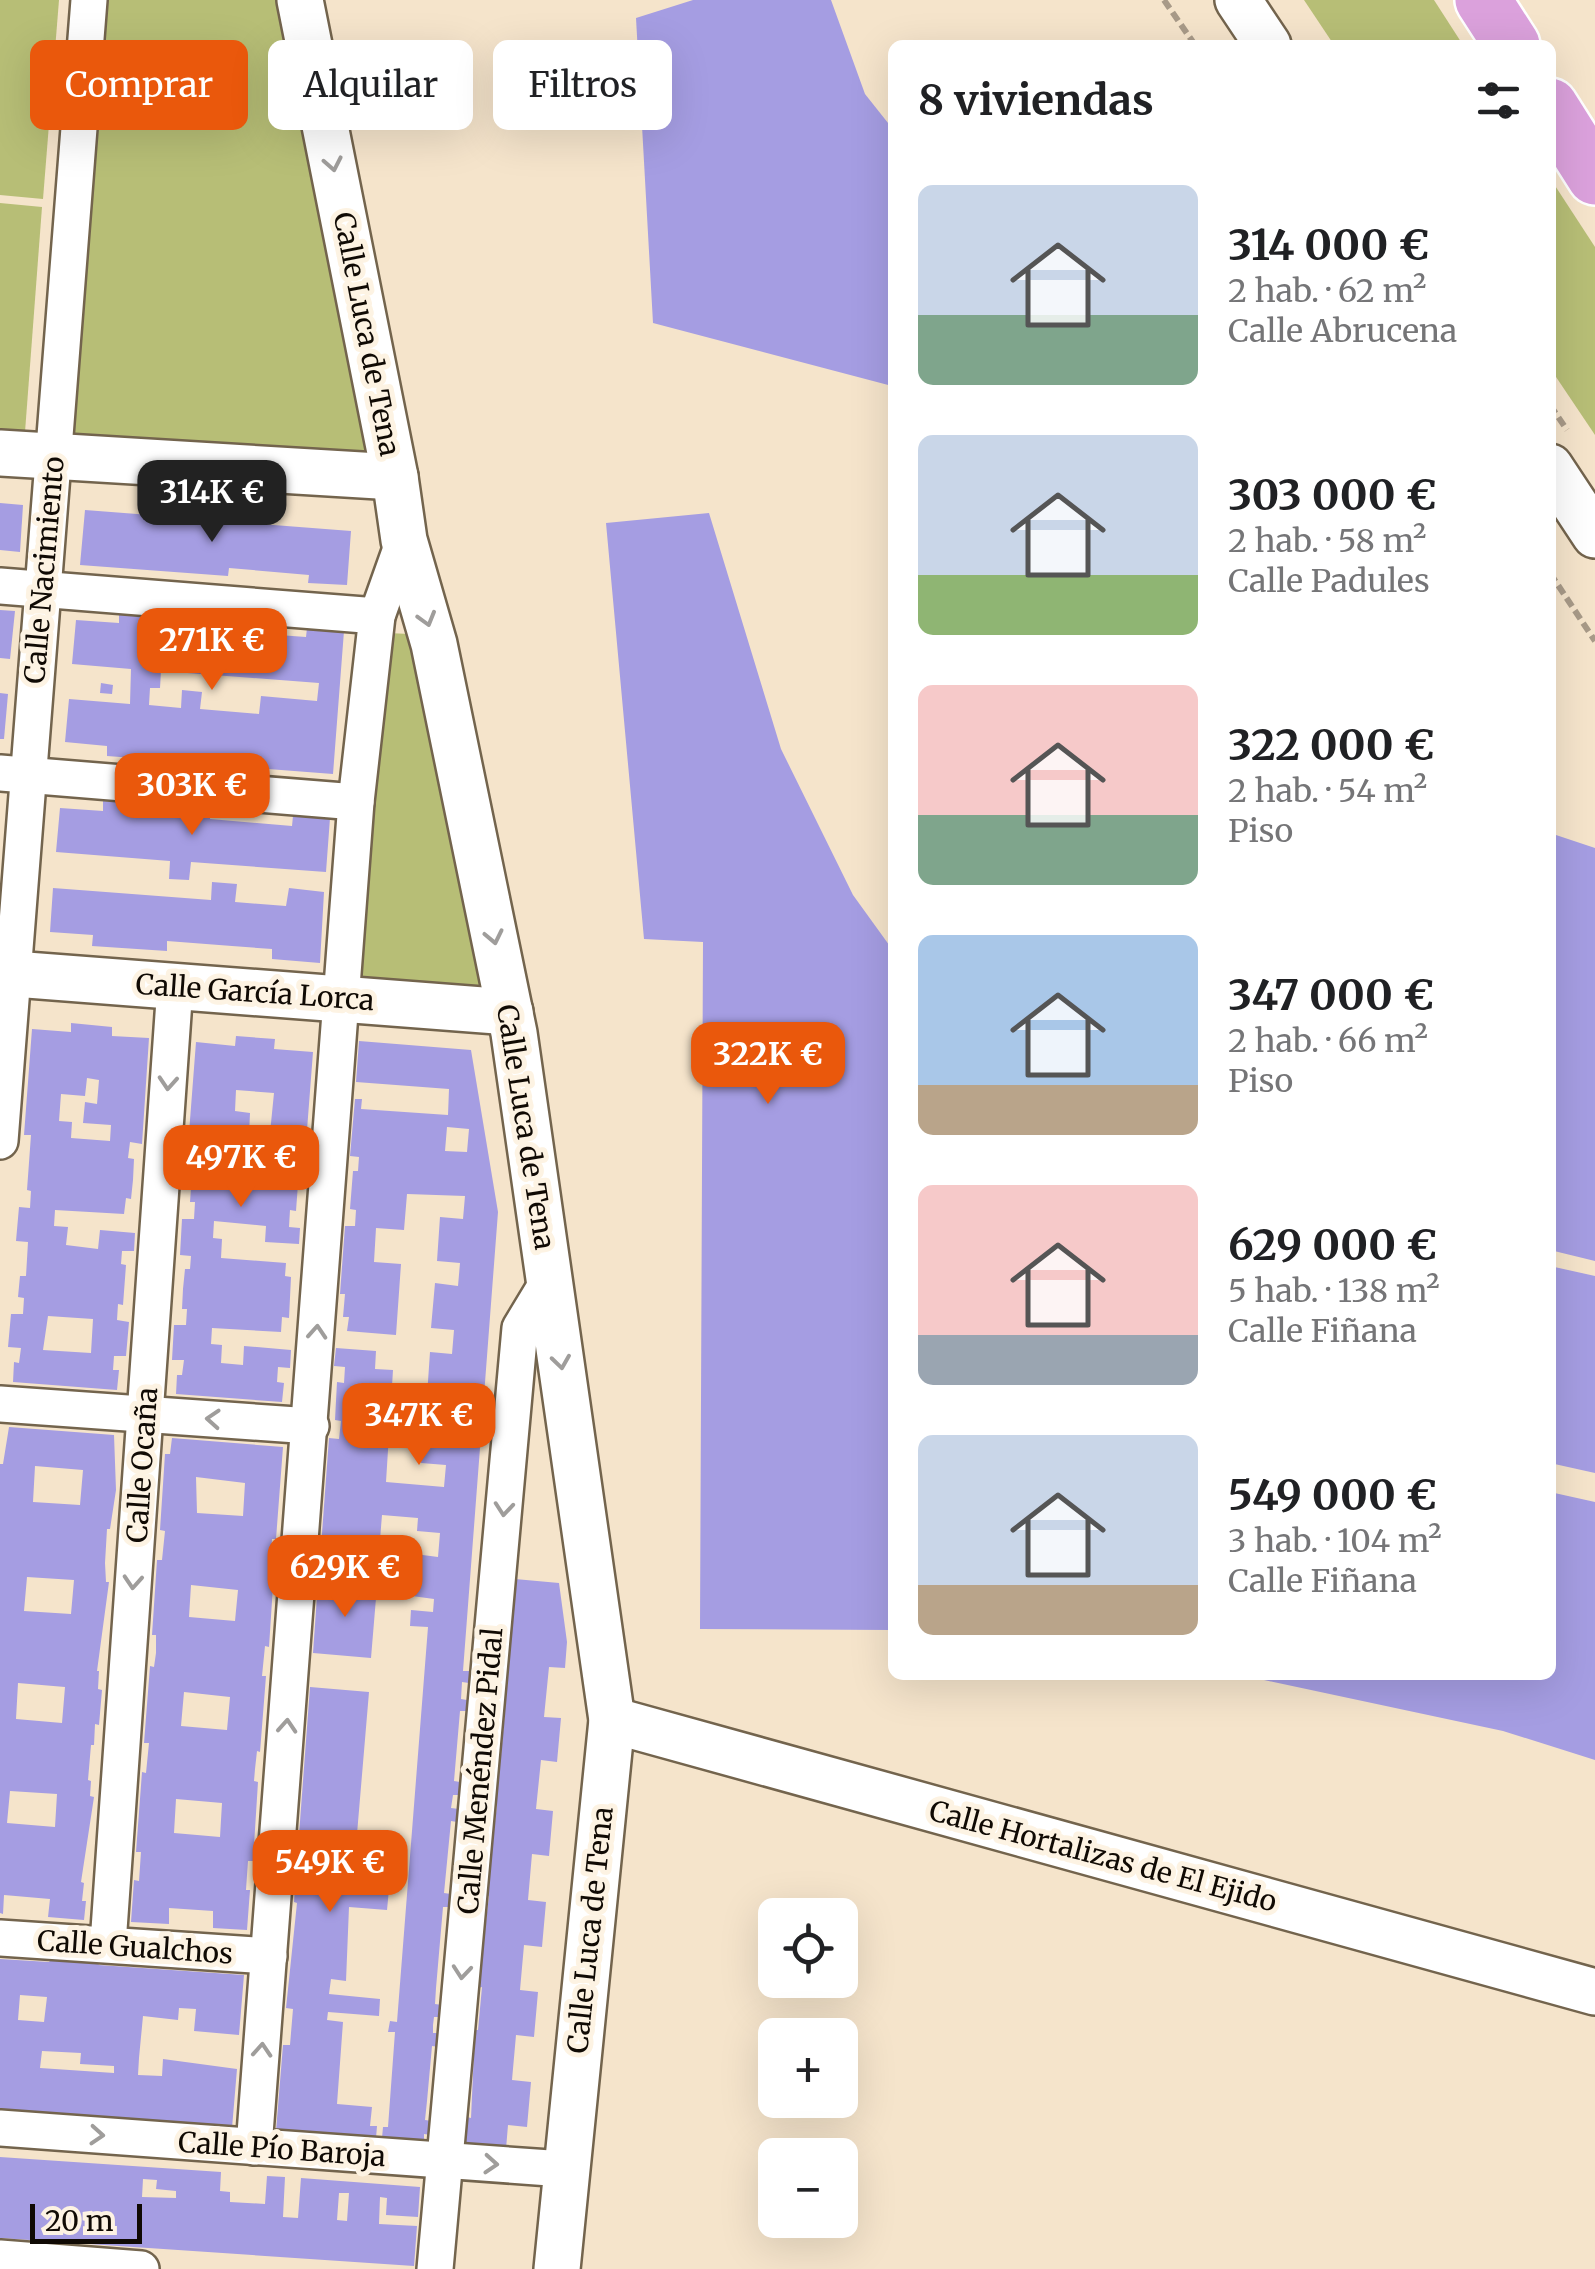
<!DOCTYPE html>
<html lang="es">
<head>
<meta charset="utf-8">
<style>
	body { margin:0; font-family:Merriweather,serif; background:#f6f6f6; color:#202124; height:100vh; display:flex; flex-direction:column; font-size:38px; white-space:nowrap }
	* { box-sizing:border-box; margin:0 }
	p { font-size:32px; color:#757577 }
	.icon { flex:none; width:55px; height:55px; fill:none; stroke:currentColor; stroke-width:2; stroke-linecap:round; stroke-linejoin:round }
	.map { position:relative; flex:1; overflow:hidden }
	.drawer { position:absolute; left:888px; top:40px; width:668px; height:1640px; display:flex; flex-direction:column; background:#fff; border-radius:15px; box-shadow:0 10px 40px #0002 }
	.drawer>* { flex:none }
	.guide { position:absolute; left:30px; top:40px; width:708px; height:90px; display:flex; gap:20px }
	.buttons { position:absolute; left:758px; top:1898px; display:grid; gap:20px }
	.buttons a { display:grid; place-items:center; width:100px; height:100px; border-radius:15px; background:#fff; box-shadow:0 10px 40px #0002; font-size:50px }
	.scale { position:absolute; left:30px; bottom:25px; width:112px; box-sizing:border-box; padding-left:10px; border:5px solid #100a04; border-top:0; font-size:28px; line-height:35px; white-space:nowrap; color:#100a04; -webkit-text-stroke:8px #fdf3e3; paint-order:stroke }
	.price { position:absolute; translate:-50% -85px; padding:0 22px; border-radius:20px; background:#ea580c; color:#fff; font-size:32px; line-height:65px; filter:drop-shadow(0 2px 5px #0008) }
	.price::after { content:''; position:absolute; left:50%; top:60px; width:30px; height:22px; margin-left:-15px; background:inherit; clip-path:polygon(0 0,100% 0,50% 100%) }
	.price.current { background:#222; color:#fff }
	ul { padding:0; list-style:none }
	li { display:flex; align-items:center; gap:30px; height:250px; padding:0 30px }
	li span { display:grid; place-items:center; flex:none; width:280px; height:200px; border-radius:15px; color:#555 }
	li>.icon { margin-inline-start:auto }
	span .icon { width:120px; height:120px; fill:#fffc; stroke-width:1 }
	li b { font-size:42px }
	h2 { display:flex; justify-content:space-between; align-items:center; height:120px; padding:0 30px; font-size:42px }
	.chip { padding:0 35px; border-radius:15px; background:#fff; box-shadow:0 10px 40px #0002; font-size:35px; line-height:90px }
	.chip.current { background:#ea580c; color:#fff }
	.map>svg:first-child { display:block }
</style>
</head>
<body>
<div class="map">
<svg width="1595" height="2269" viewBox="0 0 1595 2269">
	<rect width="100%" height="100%" fill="#f5e4cb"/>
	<g fill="#b7be76">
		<polygon points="0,0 59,0 43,199 0,195"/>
		<polygon points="103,0 282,0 374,464 65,449"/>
		<polygon points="1304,0 1434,0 1463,45 1334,45"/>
		<polygon points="1550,178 1595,247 1595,435 1550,368"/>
		<polygon points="0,203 42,207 25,432 0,430"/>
		<polygon points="387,633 410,634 483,993 355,984"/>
	</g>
	<g fill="#a59de2" fill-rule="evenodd">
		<polygon points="693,0 831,0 865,94 892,128 892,386 653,323 636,18"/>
		<polygon points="164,499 195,502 195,519 351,531 347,585 308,583 309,575 229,568 228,576 80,565 85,510 163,516"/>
		<polygon points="0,503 23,505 20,552 0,550"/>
		<polygon points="709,513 781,749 853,895 892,949 892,1630 700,1629 703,942 644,939 606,523"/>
		<polygon points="0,610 15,611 10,659 0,658"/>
		<path d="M119 614 227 622 226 631 265 634 306 637 307 628 344 631 333 774 255 768 256 757 214 754V764L107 756V746L65 742 69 699 130 704 131 669 72 664 76 620 119 623ZM161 671 319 683 317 701 261 696 259 714 200 709 202 692 182 690 181 708 149 705 150 688H160Z"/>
		<polygon points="101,683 113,685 112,694 100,693"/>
		<polygon points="0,693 8,694 4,739 0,739"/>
		<polygon points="103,801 211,809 210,819 292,826 293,816 330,818 326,872 191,862 189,880 169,879 170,861 56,852 60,808 103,811"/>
		<polygon points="1550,833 1595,848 1595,1261 1550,1250"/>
		<polygon points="212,882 237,884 235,902 286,906 289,888 324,892 320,963 272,959 272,949 232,946 167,941 167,951 92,946 93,935 50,932 53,888 211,900"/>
		<path d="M71 1023 112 1027V1036L149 1038 142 1144 130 1142 128 1158 134 1159 133 1180 131 1199 126 1198 124 1214 55 1210 54 1226 68 1227 66 1245 98 1249 100 1230 135 1233 134 1251H122L121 1264 126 1265 123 1305 118 1304 117 1320 129 1322 126 1356H114L113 1370H119L117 1390 13 1382 14 1362 19 1363 21 1348 8 1347 11 1314H23L24 1298 18 1297 20 1276H26L28 1242 16 1241 19 1207 30 1208 31 1191 27 1190 31 1135H24L32 1029 71 1032ZM87 1078 99 1080 97 1104 85 1102 83 1123 111 1125 110 1141 71 1138 72 1122 59 1121 61 1094 85 1096ZM48 1316 93 1319 91 1353 43 1350Z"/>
		<path d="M236 1036 275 1039 274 1049 313 1052 305 1156 294 1155 293 1169 299 1170 296 1211 290 1210 289 1227 300 1228 299 1244 265 1242 266 1226 214 1221 213 1238 222 1239 221 1258 286 1263 285 1276 291 1277 289 1318 282 1317 281 1332 212 1328 211 1344 222 1345 221 1363 243 1365 244 1346 291 1350 290 1368 278 1367 277 1382 284 1383 282 1402 176 1394 177 1375H182L184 1360H172L174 1325H186L187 1309H182L183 1289 185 1269H190L191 1256 180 1255 182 1219H194L195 1202H190L193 1161 198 1162 199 1147 188 1146 196 1042 235 1046ZM236 1090 274 1093 268 1153 224 1149 226 1133 249 1135 250 1113 235 1111Z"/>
		<path d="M359 1041 471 1050 498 1212 463 1671H470L469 1683 462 1682 461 1699 467 1700 466 1711H460L454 1781 460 1782 459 1795H453L451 1808 459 1809 457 1822 451 1821 444 1893 451 1894 450 1907H443L436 1988 435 2004 442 2005 441 2017H434L433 2025V2033H440L439 2047 432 2046 427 2101 425 2120 432 2121 431 2135 424 2134V2142L382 2138 383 2127H388L395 2032H388L390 2021 397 2022 428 1627 410 1626 411 1610 433 1612 434 1599 412 1596 415 1554 438 1557 440 1533 417 1531 418 1518 382 1515 379 1552 321 1547 329 1438 339 1439 341 1421 335 1420 337 1382 344 1383 345 1367 334 1366 336 1348 376 1351 375 1369 393 1370 386 1482 444 1487 446 1465 421 1463 425 1419 448 1420 450 1399 427 1396 430 1352 452 1354 454 1330 431 1328 435 1283 458 1286 460 1263 437 1261 440 1217 463 1219 465 1196 407 1194 404 1230 376 1228 374 1262 401 1264 396 1335 347 1331 349 1317H343L345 1294H340L345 1226H355L356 1210 350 1209 353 1171H358L359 1157 350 1156 355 1099H362L361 1109 448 1115 449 1089 356 1082ZM447 1127 469 1129 467 1152 445 1151Z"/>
		<polygon points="1550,1266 1595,1276 1595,1473 1550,1463"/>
		<path d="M9 1427 114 1435 116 1490 110 1529H107L105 1563 106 1582H109L97 1671H99L98 1689 102 1690 99 1725 95 1724 94 1745H91L88 1780 91 1781 90 1796 94 1797 81 1882 84 1883 82 1901H86L84 1920 48 1917 50 1899 4 1895 3 1914 0 1913V1464H3ZM35 1466 83 1470 80 1505 33 1502ZM27 1577 74 1580 71 1614 24 1611ZM18 1683 65 1687 62 1723 16 1719ZM10 1791 57 1794 55 1827 7 1823Z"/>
		<path d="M172 1438 283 1447 276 1539H272L271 1555H275L269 1647 265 1646 262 1676H266L260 1752 257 1751 255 1769 254 1781 258 1782 253 1861H248L247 1875 246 1890H250L247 1930 213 1928V1911L169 1908V1924L131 1922 134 1880 139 1881 141 1852H136L142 1772 146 1773 149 1743H144L150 1666 154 1667 156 1653V1635H152L157 1560H162L165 1531 160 1530 165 1454H170ZM196 1477 245 1483 243 1516 197 1513ZM191 1585 238 1590 235 1621 189 1617ZM184 1692 230 1697 227 1730 181 1726ZM176 1799 222 1803 220 1837 174 1833Z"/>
		<polygon points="1550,1492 1595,1502 1595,1760 1503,1731 1264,1680 1265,1675 1550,1675"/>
		<polygon points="515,1579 559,1583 567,1642 565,1668 549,1667 544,1717 561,1718 557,1762 541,1760 536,1809 553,1811 549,1856 532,1854 528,1900 546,1902 542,1947 524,1945 520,1990 538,1992 534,2037 516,2035 512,2080 531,2082 527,2127 508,2125 506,2149 465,2145 467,2117 471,2118 475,2030 478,2030 482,1987 478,1988 489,1896 486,1895 497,1805 493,1804 497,1754 501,1755 505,1711 501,1710 503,1687 507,1687"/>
		<polygon points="318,1582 377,1586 371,1658 313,1653"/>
		<polygon points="310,1687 369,1692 357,1834 393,1837 392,1851 401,1852 400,1863 391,1862 391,1867 399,1868 398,1890 389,1889 387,1910 349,1907 346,1981 331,1979 329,1994 380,1999 379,2016 328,2012 327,2020 343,2022 337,2104 372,2107 370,2126 377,2126 376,2138 276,2131 283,2045 290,2045 293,2009 286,2008 297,1903 294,1902"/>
		<path d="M53 1957 96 1960 99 1965 244 1975 239 2035 194 2031 196 2009 179 2008 178 2020 143 2016 139 2058 138 2075 162 2076 163 2059 237 2069 232 2128 0 2111V1959L49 1962ZM20 1995 47 1997 44 2022 18 2020ZM42 2051 81 2053 80 2064 114 2066V2073L40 2068Z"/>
		<path d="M0 2157 221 2172 220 2191 230 2192V2202L265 2204 267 2176 285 2177 283 2217 298 2218 301 2178 420 2187 418 2217 386 2215 387 2198 380 2197 379 2224 417 2226 414 2266 0 2238ZM143 2179 157 2180 156 2189 176 2191V2198L142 2197ZM339 2193H349L347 2221 337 2220Z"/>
	</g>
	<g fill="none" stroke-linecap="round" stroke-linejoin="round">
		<g stroke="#73644d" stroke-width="40">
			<g id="minor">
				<polyline points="0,586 377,616"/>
				<polyline points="0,773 356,802"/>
				<polyline points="0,1141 89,0"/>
				<polyline points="0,1404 311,1426"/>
				<polyline points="0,1938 269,1956"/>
				<polyline points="108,1944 175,986"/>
				<polyline points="0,2128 564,2169"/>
				<polyline points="254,2147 356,802 377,616 404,540"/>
				<polyline points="0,2258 141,2269"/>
				<polyline points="435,2269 520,1328 549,1280"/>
			</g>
		</g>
		<g stroke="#73644d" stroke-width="50">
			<g id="tertiary">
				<polyline points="300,0 395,477 404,540 434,644 514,1033 612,1720 557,2269"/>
				<polyline points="1238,0 1268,45"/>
				<polyline points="0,453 395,477"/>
				<polyline points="1550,467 1595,535"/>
				<polyline points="0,973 510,1012"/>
				<polyline points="612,1720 1595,1992"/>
			</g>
		</g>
		<g stroke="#fff" stroke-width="60">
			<g id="motorway">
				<polyline points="1483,0 1512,45"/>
				<polyline points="1550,106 1595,177"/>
			</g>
		</g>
		<g stroke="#a89a88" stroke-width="6" stroke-dasharray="10 5" stroke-linecap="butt">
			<polyline points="1164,0 1195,45"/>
			<polyline points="1550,405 1567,430"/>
			<polyline points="1550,573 1595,641"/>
		</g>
		<use href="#minor" stroke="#fff" stroke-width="35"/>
		<use href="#tertiary" stroke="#fff" stroke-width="45"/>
		<use href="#motorway" stroke="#dba1dc" stroke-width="55"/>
	</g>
	<defs><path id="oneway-chevron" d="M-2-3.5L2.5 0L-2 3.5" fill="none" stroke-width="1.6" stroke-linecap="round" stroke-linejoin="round" transform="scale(2.5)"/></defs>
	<g stroke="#9f9d9b">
		<use href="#oneway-chevron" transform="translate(333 164) rotate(79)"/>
		<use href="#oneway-chevron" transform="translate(427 619) rotate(74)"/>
		<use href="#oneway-chevron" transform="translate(494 937) rotate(78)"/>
		<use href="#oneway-chevron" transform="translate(168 1083) rotate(94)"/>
		<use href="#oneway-chevron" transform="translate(317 1332) rotate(-86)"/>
		<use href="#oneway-chevron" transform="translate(561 1362) rotate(82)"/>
		<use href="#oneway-chevron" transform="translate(213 1419) rotate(-176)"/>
		<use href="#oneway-chevron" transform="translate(504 1509) rotate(95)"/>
		<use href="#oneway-chevron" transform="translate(133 1582) rotate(94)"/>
		<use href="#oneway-chevron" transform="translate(287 1726) rotate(-86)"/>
		<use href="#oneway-chevron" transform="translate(462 1972) rotate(95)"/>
		<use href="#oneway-chevron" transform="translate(262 2050) rotate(-86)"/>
		<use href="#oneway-chevron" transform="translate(97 2135) rotate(4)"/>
		<use href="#oneway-chevron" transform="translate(491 2164) rotate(4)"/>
	</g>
	<g text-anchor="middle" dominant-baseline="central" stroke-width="10" stroke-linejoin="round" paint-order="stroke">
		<g font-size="28" fill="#100a04" stroke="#fdf3e3">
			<text transform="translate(367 334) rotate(79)">Calle Luca de Tena</text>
			<text transform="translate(44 570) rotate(-85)">Calle Nacimiento</text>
			<text transform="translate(255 992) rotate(4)">Calle García Lorca</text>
			<text transform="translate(526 1127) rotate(81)">Calle Luca de Tena</text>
			<text transform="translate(142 1465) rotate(-86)">Calle Ocaña</text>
			<text transform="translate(480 1771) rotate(-85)">Calle Menéndez Pidal</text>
			<text transform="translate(1103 1856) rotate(15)">Calle Hortalizas de El Ejido</text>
			<text transform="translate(590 1930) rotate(-84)">Calle Luca de Tena</text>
			<text transform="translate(135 1947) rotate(4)">Calle Gualchos</text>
			<text transform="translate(282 2149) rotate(4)">Calle Pío Baroja</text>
		</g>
	</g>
</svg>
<div class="buttons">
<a><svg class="icon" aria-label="locate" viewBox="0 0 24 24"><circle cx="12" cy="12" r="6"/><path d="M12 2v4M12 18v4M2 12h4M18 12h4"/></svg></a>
<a>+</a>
<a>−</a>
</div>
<div class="scale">20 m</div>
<b class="price current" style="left:212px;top:545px">314K €</b>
<b class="price" style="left:212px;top:693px">271K €</b>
<b class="price" style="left:192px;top:838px">303K €</b>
<b class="price" style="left:768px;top:1107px">322K €</b>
<b class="price" style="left:241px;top:1210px">497K €</b>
<b class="price" style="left:419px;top:1468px">347K €</b>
<b class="price" style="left:345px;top:1620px">629K €</b>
<b class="price" style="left:330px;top:1915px">549K €</b>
<div class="guide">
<a class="chip current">Comprar</a>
<a class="chip">Alquilar</a>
<a class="chip">Filtros</a>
</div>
<section class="drawer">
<h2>8 viviendas<svg class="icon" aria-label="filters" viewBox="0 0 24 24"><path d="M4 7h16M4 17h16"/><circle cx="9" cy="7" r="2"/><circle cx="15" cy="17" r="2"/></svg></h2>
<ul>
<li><span style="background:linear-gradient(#c9d6e8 65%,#7fa58c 0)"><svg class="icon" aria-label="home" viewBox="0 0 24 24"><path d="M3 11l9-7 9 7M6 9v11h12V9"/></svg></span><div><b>314 000 €</b><p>2 hab. · 62 m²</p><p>Calle Abrucena</p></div></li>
<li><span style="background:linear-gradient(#c9d6e8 70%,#8fb573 0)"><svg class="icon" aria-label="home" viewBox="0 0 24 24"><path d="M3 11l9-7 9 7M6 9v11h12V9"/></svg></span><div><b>303 000 €</b><p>2 hab. · 58 m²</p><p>Calle Padules</p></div></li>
<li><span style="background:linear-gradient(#f6c9c9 65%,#7fa58c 0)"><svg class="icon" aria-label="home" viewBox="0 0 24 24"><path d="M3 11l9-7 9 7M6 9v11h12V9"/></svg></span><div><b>322 000 €</b><p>2 hab. · 54 m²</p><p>Piso</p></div></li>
<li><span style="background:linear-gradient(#a9c7e8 75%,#b9a48a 0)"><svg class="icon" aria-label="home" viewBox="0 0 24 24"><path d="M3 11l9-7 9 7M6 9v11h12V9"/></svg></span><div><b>347 000 €</b><p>2 hab. · 66 m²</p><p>Piso</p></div></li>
<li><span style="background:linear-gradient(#f6c9c9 75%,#9aa5b1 0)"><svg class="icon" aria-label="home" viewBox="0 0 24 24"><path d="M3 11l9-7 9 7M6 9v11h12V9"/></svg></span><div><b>629 000 €</b><p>5 hab. · 138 m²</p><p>Calle Fiñana</p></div></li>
<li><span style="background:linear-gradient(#c9d6e8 75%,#b9a48a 0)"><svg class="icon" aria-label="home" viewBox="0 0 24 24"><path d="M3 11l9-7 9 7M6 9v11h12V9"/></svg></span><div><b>549 000 €</b><p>3 hab. · 104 m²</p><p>Calle Fiñana</p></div></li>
</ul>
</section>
</div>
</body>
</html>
